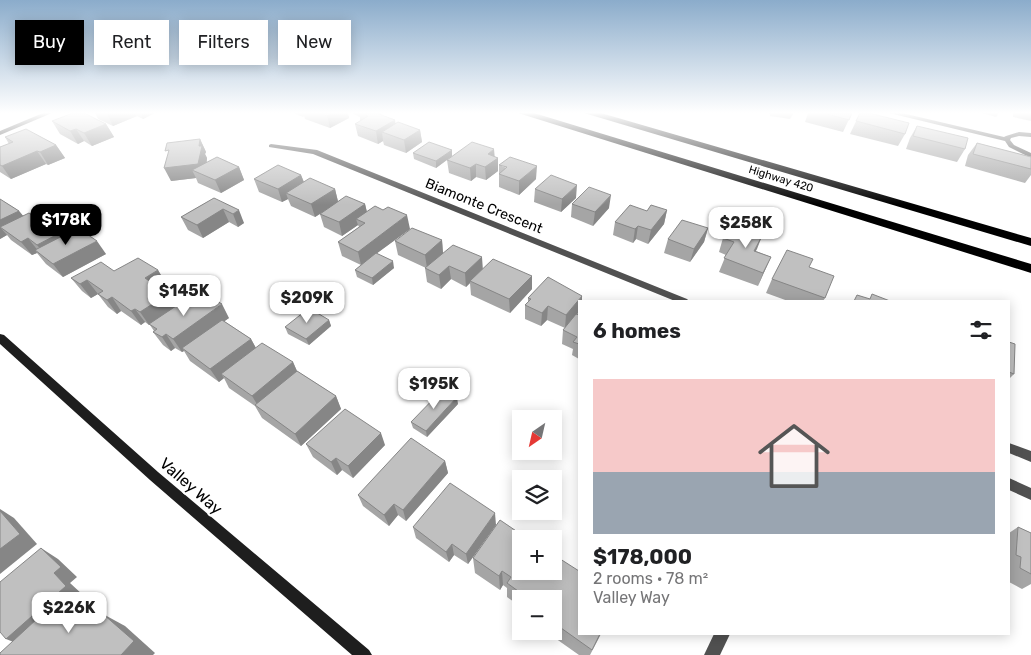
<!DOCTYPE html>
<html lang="en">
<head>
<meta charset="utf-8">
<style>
	body { margin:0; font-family:Rubik,sans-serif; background:#f2f2f2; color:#202124; height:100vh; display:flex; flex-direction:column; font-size:19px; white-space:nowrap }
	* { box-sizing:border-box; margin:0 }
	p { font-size:16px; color:#757577 }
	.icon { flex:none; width:28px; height:28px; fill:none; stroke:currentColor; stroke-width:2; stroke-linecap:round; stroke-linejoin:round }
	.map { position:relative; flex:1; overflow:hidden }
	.side { position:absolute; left:578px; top:300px; width:432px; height:335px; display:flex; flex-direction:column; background:#fff; border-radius:0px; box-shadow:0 2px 12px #0003 }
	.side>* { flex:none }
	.guide { position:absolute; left:15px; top:20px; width:475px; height:45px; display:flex; gap:10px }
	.needle { width:32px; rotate:214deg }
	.tools { position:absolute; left:512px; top:410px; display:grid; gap:10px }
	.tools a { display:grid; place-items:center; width:50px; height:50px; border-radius:0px; background:#fff; box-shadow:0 2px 12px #0003; font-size:25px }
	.price { position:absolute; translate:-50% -42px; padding:0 11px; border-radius:10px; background:#fff; color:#222; font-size:16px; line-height:32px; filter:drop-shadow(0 1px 2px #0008) }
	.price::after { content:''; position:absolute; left:50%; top:30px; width:15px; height:11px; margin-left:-8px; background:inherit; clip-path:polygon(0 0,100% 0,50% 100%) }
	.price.current { background:#000; color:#fff }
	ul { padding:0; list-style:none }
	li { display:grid; align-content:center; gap:10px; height:265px; padding:0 15px }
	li+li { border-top:1px solid #e0e0e0 }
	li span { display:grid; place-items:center; height:155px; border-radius:0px; color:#555 }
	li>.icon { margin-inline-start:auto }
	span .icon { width:90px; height:90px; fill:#fffc; stroke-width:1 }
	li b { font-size:21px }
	h2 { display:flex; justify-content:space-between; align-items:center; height:60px; padding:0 15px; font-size:21px }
	.chip { padding:0 18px; border-radius:0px; background:#fff; box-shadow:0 2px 12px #0003; font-size:18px; line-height:45px }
	.chip.current { background:#000; color:#fff }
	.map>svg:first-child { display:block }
</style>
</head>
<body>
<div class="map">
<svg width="1031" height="655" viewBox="0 0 1031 655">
	<rect width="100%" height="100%" fill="#fff"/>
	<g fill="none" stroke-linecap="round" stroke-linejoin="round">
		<g fill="#515151" fill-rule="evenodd">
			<polygon points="889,113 902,113 1004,137 1006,136 1019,132 1031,133 1031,137 1019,136 1011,138 1010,140 1014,145 1031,153 1031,158 1009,147 1005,141"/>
			<polygon points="271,144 317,150 687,299 689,301 675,301 313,154 269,147 269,145"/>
			<polygon points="1009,443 1031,451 1031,462 1009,453"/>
			<polygon points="1009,478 1031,488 1031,500 1009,490"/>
			<polygon points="714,634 730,634 720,655 704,655"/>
		</g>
		<g fill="#1e1e1e" fill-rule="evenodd">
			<polygon points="43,113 52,113 0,135 0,131"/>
			<polygon points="0,334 4,335 158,472 369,650 372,655 352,655 150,480 0,344"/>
		</g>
		<g fill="#000" fill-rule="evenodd">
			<polygon points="518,113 534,113 1031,264 1031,273"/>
			<polygon points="584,113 601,113 1031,238 1031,246"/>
		</g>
	</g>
	<g fill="#a5a5a5">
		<polygon points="95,113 155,113 143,119 137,116 113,126 98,119"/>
		<polygon points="293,113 348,113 349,118 330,128 305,119 304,116 303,117"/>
		<polygon points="351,113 381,113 382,115 395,124 420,130 422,142 406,153 384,145 383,141 378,144 358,136 355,124 360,121 360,117"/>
		<polygon points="766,113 794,113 790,119 770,116 770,114"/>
		<polygon points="808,113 852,113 843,132 805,122"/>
		<polygon points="860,113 905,134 898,146 850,134"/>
		<polygon points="982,113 999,113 996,117"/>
		<polygon points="1013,113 1031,113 1031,121 1013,117"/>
		<polygon points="52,121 106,124 114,137 92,146 84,141 78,144 60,134"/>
		<polygon points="917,126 965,149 957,162 906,149 910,138"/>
		<polygon points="5,137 56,145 65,158 48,165 46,164 11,179 0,172 0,147 9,144"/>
		<polygon points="200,139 206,152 205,154 207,158 207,162 239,167 244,180 221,193 198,183 196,178 171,181"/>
		<polygon points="977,143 1031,157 1031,175 1025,183 965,166 968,155"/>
		<polygon points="452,150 452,156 495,157 498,171 486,180 476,177 471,181 449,173 447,160 436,168 414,159 413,153"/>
		<polygon points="499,165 536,179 519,195 499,187"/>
		<polygon points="301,175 304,182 335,189 338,201 365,204 367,212 410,229 377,253 394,268 373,285 357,277 355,270 361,265 342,256 338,242 359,227 358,225 342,236 324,227 320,214 315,217 291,206 288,199 282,202 259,192 254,179"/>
		<polygon points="535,189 576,198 561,212 534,202"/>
		<polygon points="214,198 244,223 238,227 229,222 203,238 188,230 181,217"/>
		<polygon points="0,199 19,211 23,216 62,236 106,254 63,277 46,264 37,253 32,255 11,240 7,235 0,239"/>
		<polygon points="572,204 609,208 593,226 571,217"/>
		<polygon points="667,210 664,224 648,244 636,239 633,243 613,235 615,222 647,211"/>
		<polygon points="731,225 756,251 771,257 758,286 719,272 726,255 719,252 723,238"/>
		<polygon points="708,228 704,242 690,262 664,253 668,239"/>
		<polygon points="442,240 443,253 482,257 482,269 532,276 532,289 510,313 471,295 470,283 466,287 451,279 441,289 427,282 425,268 426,268 398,255 395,241"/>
		<polygon points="809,267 825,298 823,301 788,301 766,293 772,279"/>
		<polygon points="158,270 166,284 159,288 176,306 190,306 229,318 224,321 251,339 256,348 293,362 297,371 336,396 341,409 301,446 262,418 255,406 229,388 224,378 219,382 190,361 184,351 182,352 175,348 171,351 163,345 153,332 154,331 150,325 149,325 145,322 141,325 121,311 117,314 108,307 98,294 91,298 82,291 71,278 114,271"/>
		<polygon points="528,298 579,301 579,312 577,314 579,315 579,359 572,355 573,349 562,344 563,330 565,328 547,320 541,326 525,319 525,305 528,303"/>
		<polygon points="329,320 331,326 309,345 288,334 285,327"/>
		<polygon points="1009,342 1014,374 1009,379"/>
		<polygon points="458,404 427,437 413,428 411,422"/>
		<polygon points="306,444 385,445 353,478 342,470 337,475 313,457"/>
		<polygon points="445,461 448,473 406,521 398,515 389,526 363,506 358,495"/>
		<polygon points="500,520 579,634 601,634 590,655 579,655 545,631 554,631 554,599 521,599 521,607 507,597 507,588 503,585 500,590 475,573 473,558"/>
		<polygon points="496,525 468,564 454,555 449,562 416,538 413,527"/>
		<polygon points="1018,527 1031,533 1031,584 1022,589 1009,582 1009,533"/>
	</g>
	<g fill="#868686">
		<polygon points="136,113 137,116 113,126 107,114"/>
		<polygon points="140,113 155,113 143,119"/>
		<polygon points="331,113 348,113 349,118 330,128 327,116"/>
		<polygon points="395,120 397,132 382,132 383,141 378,144 376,131"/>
		<polygon points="106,124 114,137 92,146 84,133"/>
		<polygon points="76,129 84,141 78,144 70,131"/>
		<polygon points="420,130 422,142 406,153 404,140"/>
		<polygon points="200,139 206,152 205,154 207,158 204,175 192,170 196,178 171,181 164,168 199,146"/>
		<polygon points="56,145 65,158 48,165 40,152"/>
		<polygon points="494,149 495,160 498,158 498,171 486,180 485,167 488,154"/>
		<polygon points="452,150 452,156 436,168 436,161"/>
		<polygon points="37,151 46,164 11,179 2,166"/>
		<polygon points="476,164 476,177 471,181 470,168"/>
		<polygon points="537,166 536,179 519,195 519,181"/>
		<polygon points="239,167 244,180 221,193 215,180"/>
		<polygon points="301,175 306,188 286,193 288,199 282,202 278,189"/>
		<polygon points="577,185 576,198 561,212 562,199"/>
		<polygon points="335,189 338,202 315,217 311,204"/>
		<polygon points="611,195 609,208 593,226 595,212"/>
		<polygon points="365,204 368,217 356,219 358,225 342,236 339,222"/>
		<polygon points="223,209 229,222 203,238 197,225"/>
		<polygon points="239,210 244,223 238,227 233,214"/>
		<polygon points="667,210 664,224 648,244 651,230"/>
		<polygon points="19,211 30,224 0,227 0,220"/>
		<polygon points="407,215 410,229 361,265 358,252"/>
		<polygon points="638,226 636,239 633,243 635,229"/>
		<polygon points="0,227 7,235 0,239"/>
		<polygon points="708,228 704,242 690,262 694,249"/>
		<polygon points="60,233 70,246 48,258 37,245"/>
		<polygon points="762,236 757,249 749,264 754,251"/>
		<polygon points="28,238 39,252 35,250 37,253 32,255 21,242"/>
		<polygon points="442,240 443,254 427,268 425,255"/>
		<polygon points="97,241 106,254 63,277 53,264"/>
		<polygon points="482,257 483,271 470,281 470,283 466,287 465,273"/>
		<polygon points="771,257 765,270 758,286 763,273"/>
		<polygon points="393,261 394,268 373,285 372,278"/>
		<polygon points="449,266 451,279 441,289 439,275"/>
		<polygon points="158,270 166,284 153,292 145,278"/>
		<polygon points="532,276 532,289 510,313 509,299"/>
		<polygon points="87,280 98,294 91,298 80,284"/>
		<polygon points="168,294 177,308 149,325 140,312"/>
		<polygon points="582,296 582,301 579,301 579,312 565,328 566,315"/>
		<polygon points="112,297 121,311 117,314 107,300"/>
		<polygon points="222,304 229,318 185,350 182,348 184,351 182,352 173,339"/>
		<polygon points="548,306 547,320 541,326 542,313"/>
		<polygon points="135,309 145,322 141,325 131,311"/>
		<polygon points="329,320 331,326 309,345 306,339"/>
		<polygon points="166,334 175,348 171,351 162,337"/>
		<polygon points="251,339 258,352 221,374 224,378 219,382 210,369"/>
		<polygon points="293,362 299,376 260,409 252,396"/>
		<polygon points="336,396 341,409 301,446 295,434"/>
		<polygon points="457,397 458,404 427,437 426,431"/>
		<polygon points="381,433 385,445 353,478 348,466"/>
		<polygon points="336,458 342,470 337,475 331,462"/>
		<polygon points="445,461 448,473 406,521 403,510"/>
		<polygon points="394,504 398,515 389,526 384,515"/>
		<polygon points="0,509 14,518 37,544 0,574"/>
		<polygon points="495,513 496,525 468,564 466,554"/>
		<polygon points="452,544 454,555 449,562 446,552"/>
		<polygon points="41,548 58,559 77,577 70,583 83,595 77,601 88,607 118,634 26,647 6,639 54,573"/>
		<polygon points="502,571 503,585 500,590 499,576"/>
		<polygon points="103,614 125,626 155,653 153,655 121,655"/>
	</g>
	<g fill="#c0c0c0" stroke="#868686">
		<polygon points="73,113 84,113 106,124 84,133 76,129 70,131 52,121"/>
		<polygon points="320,113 331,113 327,116"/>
		<polygon points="359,113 376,113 395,120 376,131 355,124 368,116"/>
		<polygon points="823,113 852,113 849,120"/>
		<polygon points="860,113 869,113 909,123 905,134 856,121"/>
		<polygon points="398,122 420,130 404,140 382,132"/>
		<polygon points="917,126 968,138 965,149 913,136"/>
		<polygon points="26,129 56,145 40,152 37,151 2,166 0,165 0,147 13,142 5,137"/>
		<polygon points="200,139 199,146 202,146 198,164 164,168 169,150 165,151 167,143"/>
		<polygon points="429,142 452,150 436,161 413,153"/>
		<polygon points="472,142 494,149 488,154 498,158 485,167 476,164 470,168 447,160"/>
		<polygon points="977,143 1031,157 1031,169 973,154"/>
		<polygon points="217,157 239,167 215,180 192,170"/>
		<polygon points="510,157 537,166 519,181 499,174 507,167 499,165"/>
		<polygon points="278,165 301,175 278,189 254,179"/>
		<polygon points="551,175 577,185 562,199 535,189"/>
		<polygon points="310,178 335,189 311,204 286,193"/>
		<polygon points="589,187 611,195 595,212 572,204"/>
		<polygon points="346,196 365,204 339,222 320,214"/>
		<polygon points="214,198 239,210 233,214 223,209 197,225 181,217"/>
		<polygon points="0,199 19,211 0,220"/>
		<polygon points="630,205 647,211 651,205 667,210 651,230 638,226 635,229 615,222"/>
		<polygon points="375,206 383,210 388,207 407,215 358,252 338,242 365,223 356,219"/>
		<polygon points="29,213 60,233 37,245 28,238 21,242 0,227"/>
		<polygon points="682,220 708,228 694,249 668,239"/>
		<polygon points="731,225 762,236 754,251 771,257 763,273 724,258 734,242 723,238"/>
		<polygon points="78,228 97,241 53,264 35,250"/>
		<polygon points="412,228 442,240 425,255 395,241"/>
		<polygon points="453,245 482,257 465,273 449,266 439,275 425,268"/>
		<polygon points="787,250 813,259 809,267 834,276 825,298 772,279"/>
		<polygon points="376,253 393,261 372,278 355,270"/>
		<polygon points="138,258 158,270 145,278 168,294 140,312 135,309 131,311 112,297 107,300 98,294 103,291 87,280 80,284 71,278 101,262 114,271"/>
		<polygon points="493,259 532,276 509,299 470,281"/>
		<polygon points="548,277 582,296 566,315 548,306 542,313 525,305 531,299 528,298"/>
		<polygon points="872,294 890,301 854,301 857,295 870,299"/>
		<polygon points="206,295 222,304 173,339 166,334 162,337 153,332 157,329 149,324 182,302 190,306"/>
		<polygon points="309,308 329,320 306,339 285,327"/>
		<polygon points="576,314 579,315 579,344 573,342 577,337 563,330"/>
		<polygon points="222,320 251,339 210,369 182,348"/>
		<polygon points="1009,342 1015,344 1014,374 1009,372"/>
		<polygon points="262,343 293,362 252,396 221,374"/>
		<polygon points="297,371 336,396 295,434 255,405"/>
		<polygon points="443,389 457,397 426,431 411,422"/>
		<polygon points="345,409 381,433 348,466 336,458 331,462 306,444"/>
		<polygon points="411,438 445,461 403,510 394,504 384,515 358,495"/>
		<polygon points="450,483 495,513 466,554 452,544 446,552 413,527"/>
		<polygon points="0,511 20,534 0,549"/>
		<polygon points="500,520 528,539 521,539 521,571 554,571 554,555 579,571 579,634 600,634 592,650 554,623 554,599 529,599 507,583 511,577 502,571 499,576 473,558"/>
		<polygon points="1018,527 1031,533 1031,574 1020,568 1021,557 1016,555"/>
		<polygon points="41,548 61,567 54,573 66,586 6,639 0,632 0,582"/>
		<polygon points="64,594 95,622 103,614 134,641 121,655 0,655 0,653"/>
	</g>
	<linearGradient id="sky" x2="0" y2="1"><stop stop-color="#8baccb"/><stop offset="0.55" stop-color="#fff"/><stop offset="1" stop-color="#fff" stop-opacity="0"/></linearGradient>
	<rect width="1031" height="205" fill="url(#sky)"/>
	<g text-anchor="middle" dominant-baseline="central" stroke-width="4.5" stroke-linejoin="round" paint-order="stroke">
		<g font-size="11" fill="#000" stroke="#fff">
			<text transform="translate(781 179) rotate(17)">Highway 420</text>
		</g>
		<g font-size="14" fill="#000" stroke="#fff">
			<text transform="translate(484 206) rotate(22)">Biamonte Crescent</text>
		</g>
		<g font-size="16" fill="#000" stroke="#fff">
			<text transform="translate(191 486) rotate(41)">Valley Way</text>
		</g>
	</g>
</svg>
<div class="tools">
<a><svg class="needle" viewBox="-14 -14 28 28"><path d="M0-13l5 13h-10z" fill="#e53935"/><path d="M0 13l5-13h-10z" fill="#757577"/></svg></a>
<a><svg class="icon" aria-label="layers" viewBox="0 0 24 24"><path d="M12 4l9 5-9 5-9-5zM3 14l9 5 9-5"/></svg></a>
<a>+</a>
<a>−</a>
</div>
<b class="price current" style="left:66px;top:246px">$178K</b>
<b class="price" style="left:746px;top:249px">$258K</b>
<b class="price" style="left:184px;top:317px">$145K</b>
<b class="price" style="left:307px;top:324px">$209K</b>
<b class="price" style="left:434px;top:410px">$195K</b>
<b class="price" style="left:69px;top:634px">$226K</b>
<div class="guide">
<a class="chip current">Buy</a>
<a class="chip">Rent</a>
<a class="chip">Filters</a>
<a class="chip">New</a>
</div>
<section class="side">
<h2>6 homes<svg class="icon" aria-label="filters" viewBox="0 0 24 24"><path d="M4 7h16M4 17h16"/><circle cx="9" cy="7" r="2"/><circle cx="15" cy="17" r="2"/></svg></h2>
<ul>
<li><span style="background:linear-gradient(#f6c9c9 60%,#9aa5b1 0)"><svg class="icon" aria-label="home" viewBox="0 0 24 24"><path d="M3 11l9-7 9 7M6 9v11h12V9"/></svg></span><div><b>$178,000</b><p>2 rooms · 78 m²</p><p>Valley Way</p></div></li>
</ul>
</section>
</div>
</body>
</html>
